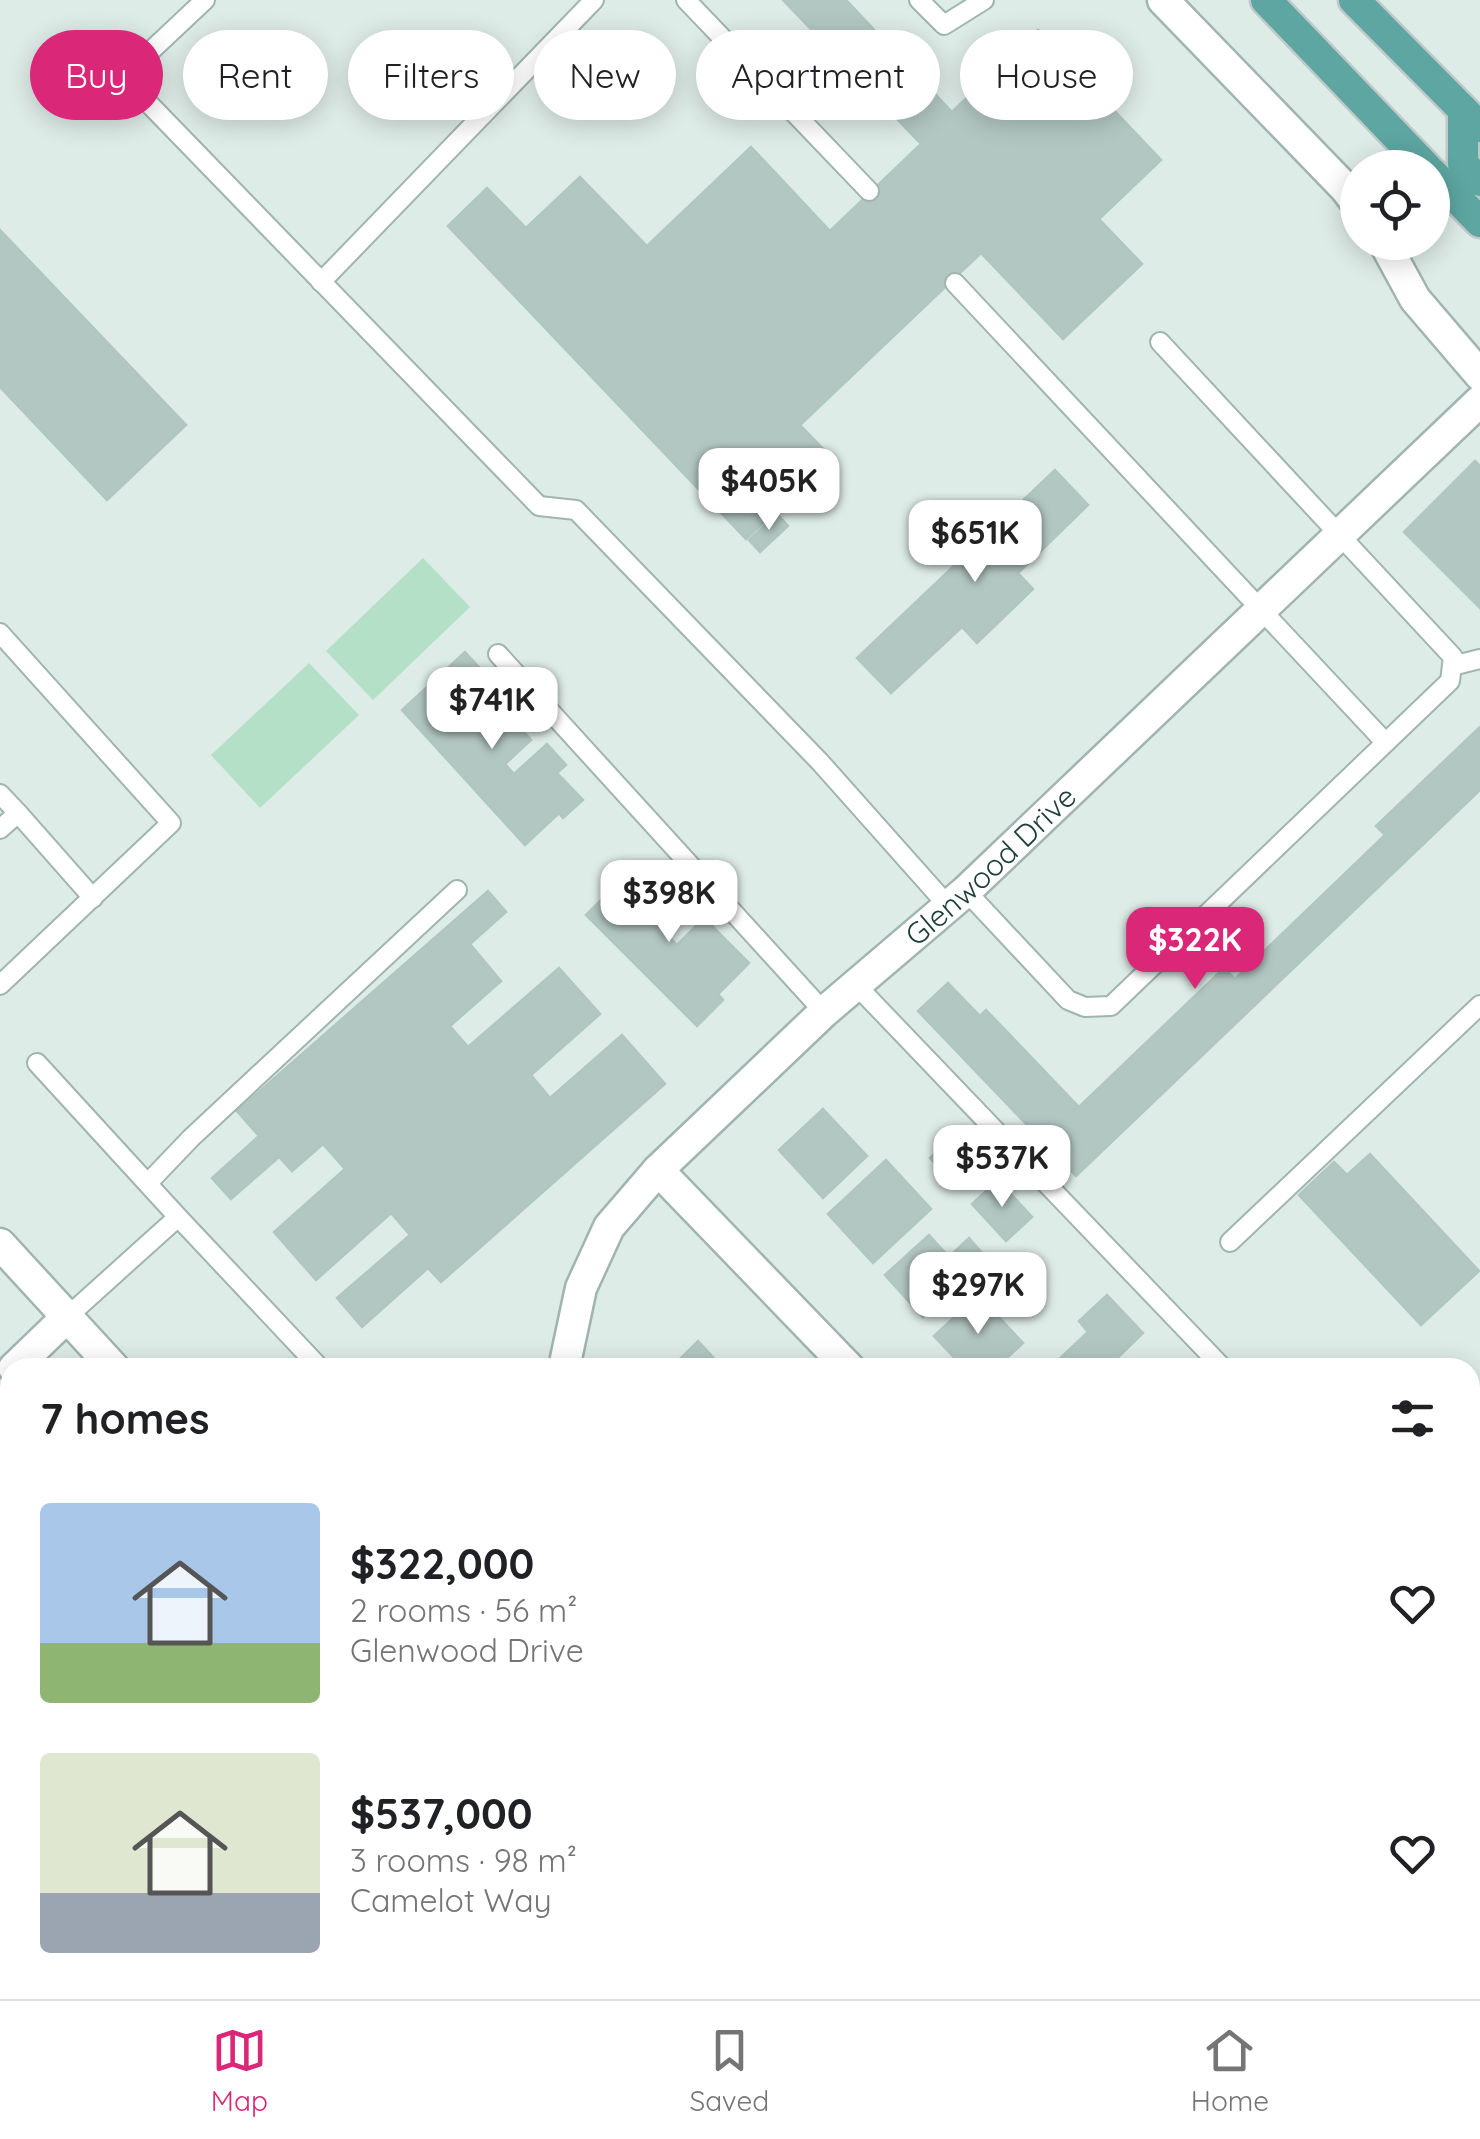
<!DOCTYPE html>
<html lang="en">
<head>
<meta charset="utf-8">
<style>
	body { margin:0; font-family:Quicksand,sans-serif; background:#f2f2f2; color:#202124; height:100vh; display:flex; flex-direction:column; font-size:38px; white-space:nowrap }
	* { box-sizing:border-box; margin:0 }
	p { font-size:32px; color:#757577 }
	.icon { flex:none; width:55px; height:55px; fill:none; stroke:currentColor; stroke-width:2; stroke-linecap:round; stroke-linejoin:round }
	.map { position:relative; flex:1; overflow:hidden }
	.drawer { position:absolute; left:0px; top:1358px; width:1480px; height:642px; display:flex; flex-direction:column; background:#fff; border-radius:30px 30px 0 0; box-shadow:0 5px 25px #0003 }
	.drawer>* { flex:none }
	.guide { position:absolute; left:30px; top:30px; width:1420px; height:90px; display:flex; gap:20px }
	.fabs { position:absolute; left:1340px; top:150px; display:grid; gap:20px }
	.fabs a { display:grid; place-items:center; width:110px; height:110px; border-radius:50%; background:#fff; box-shadow:0 5px 25px #0003; font-size:50px }
	.price { position:absolute; translate:-50% -85px; padding:0 22px; border-radius:20px; background:#fff; color:#222; font-size:32px; line-height:65px; filter:drop-shadow(0 2px 5px #0008) }
	.price::after { content:''; position:absolute; left:50%; top:60px; width:30px; height:22px; margin-left:-15px; background:inherit; clip-path:polygon(0 0,100% 0,50% 100%) }
	.price.current { background:#db2777; color:#fff }
	ul { padding:0; list-style:none }
	li { display:flex; align-items:center; gap:30px; height:250px; padding:0 40px }
	li span { display:grid; place-items:center; flex:none; width:280px; height:200px; border-radius:10px; color:#555 }
	li>.icon { margin-inline-start:auto }
	span .icon { width:120px; height:120px; fill:#fffc; stroke-width:1 }
	li b { font-size:42px }
	h2 { display:flex; justify-content:space-between; align-items:center; height:120px; padding:0 40px; font-size:42px }
	.tag { padding:0 35px; border-radius:45px; background:#fff; box-shadow:0 5px 25px #0003; font-size:35px; line-height:90px }
	.tag.current { background:#db2777; color:#fff }
	.dock { display:flex; justify-content:space-around; align-items:center; height:140px; border-top:2px solid #e0e0e0; background:#fff; font-size:28px; color:#757577 }
	.dock a { display:grid; justify-items:center; gap:5px }
	.dock .current { color:#db2777 }
	.map>svg:first-child { display:block }
</style>
</head>
<body>
<div class="map">
<svg width="1480" height="1999" viewBox="0 0 1480 1999">
	<rect width="100%" height="100%" fill="#deece8"/>
	<g fill="#b4e0c8">
		<polygon points="423,558 470,607 373,700 326,651"/>
		<polygon points="309,663 359,715 260,808 211,755"/>
	</g>
	<g fill="#b3c7c2" stroke="#b0c6c1" stroke-width="2.5">
		<polygon points="783,0 846,0 952,112 1038,30 1161,160 1099,219 1142,264 1063,339 981,253 800,425 832,458 746,539 448,226 487,188 526,228 580,177 647,246 751,147 830,231 921,144"/>
		<polygon points="0,230 186,425 107,500 0,387"/>
		<polygon points="1475,461 1480,466 1480,608 1404,532"/>
		<polygon points="1055,470 1088,505 1018,573 1033,589 977,643 962,627 891,693 857,658"/>
		<polygon points="777,514 788,526 760,552 749,540"/>
		<polygon points="465,652 486,675 456,702 466,713 488,692 531,740 505,764 514,774 547,744 566,765 557,773 583,800 563,818 559,813 525,845 402,710"/>
		<polygon points="1480,727 1480,790 1076,1176 918,1011 948,983 980,1016 986,1010 1079,1107 1224,968 1235,979 1385,835 1376,826"/>
		<polygon points="649,867 689,907 664,932 677,945 704,918 749,963 718,994 723,1000 697,1026 586,915 612,889 619,896"/>
		<polygon points="488,891 506,912 470,944 501,981 450,1026 468,1047 559,968 600,1014 531,1075 550,1098 622,1035 665,1084 441,1282 428,1268 362,1327 337,1298 410,1235 391,1213 316,1280 274,1232 345,1169 323,1144 292,1171 279,1157 231,1199 212,1178 259,1136 237,1111"/>
		<polygon points="823,1109 867,1156 823,1198 779,1150"/>
		<polygon points="955,1134 980,1161 955,1184 930,1158"/>
		<polygon points="1370,1154 1479,1271 1421,1325 1299,1195 1334,1162 1347,1175"/>
		<polygon points="886,1160 931,1209 873,1263 828,1214"/>
		<polygon points="998,1180 1032,1217 1006,1241 972,1204"/>
		<polygon points="929,1235 949,1257 969,1238 988,1260 923,1317 885,1275"/>
		<polygon points="978,1295 1023,1343 996,1368 964,1368 934,1336"/>
		<polygon points="1107,1295 1143,1333 1107,1368 1059,1368 1055,1363 1088,1332 1079,1321"/>
		<polygon points="698,1341 723,1368 671,1368"/>
		<polygon points="1480,1431 1480,1535 1470,1545 1470,1440"/>
		<polygon points="10,1470 10,1506 0,1496 0,1480"/>
		<polygon points="0,1509 10,1520 10,1537 5,1541 10,1546 10,1605 0,1614"/>
		<polygon points="1480,1571 1480,1613 1470,1602 1470,1581"/>
		<polygon points="10,1805 10,1909 0,1898 0,1839 6,1834 0,1828 0,1814"/>
		<polygon points="1480,1815 1480,1901 1473,1908 1470,1905 1470,1824"/>
		<polygon points="181,1990 226,1990 234,1999 171,1999"/>
		<polygon points="262,1990 316,1990 325,1999 270,1999"/>
		<polygon points="506,1990 583,1990 585,1992 593,1990 602,1999 496,1999"/>
		<polygon points="836,1990 928,1990 935,1997 932,1999 844,1999"/>
		<polygon points="1093,1990 1148,1990 1157,1999 1102,1999"/>
		<polygon points="1205,1990 1295,1990 1286,1999 1196,1999"/>
	</g>
	<g fill="none" stroke-linecap="round" stroke-linejoin="round">
		<g stroke="#a0b4b0" stroke-width="22">
			<g id="service">
				<polyline points="205,0 123,77 539,506 576,510 820,762 949,907"/>
				<polyline points="686,0 869,191"/>
				<polyline points="919,0 944,25 984,0"/>
				<polyline points="321,282 594,0"/>
				<polyline points="955,283 1385,742"/>
				<polyline points="0,633 171,823 0,985"/>
				<polyline points="498,654 824,1012"/>
				<polyline points="1452,666 1480,659"/>
				<polyline points="0,794 18,813 0,829"/>
				<polyline points="18,813 93,898"/>
				<polyline points="966,891 1068,1000 1085,1007 1111,1006 1450,681 1453,657 1160,342"/>
				<polyline points="857,986 1223,1368"/>
				<polyline points="37,1063 178,1217 320,1368"/>
				<polyline points="148,1183 191,1138 457,890"/>
				<polyline points="1230,1242 1480,1005"/>
				<polyline points="67,1317 178,1217"/>
				<polyline points="1470,1409 1480,1399"/>
				<polyline points="1470,1627 1480,1638"/>
				<polyline points="0,1715 10,1705"/>
				<polyline points="1062,1990 1071,1999"/>
				<polyline points="424,1999 433,1990"/>
			</g>
		</g>
		<g stroke="#a0b4b0" stroke-width="35">
			<g id="minor">
				<polyline points="1163,0 1345,188 1358,205"/>
				<polyline points="1384,242 1415,299 1480,375"/>
				<polyline points="658,1170 849,1368"/>
				<polyline points="14,1368 67,1317"/>
				<path id="s1" d="M564 1368 581 1288 609 1227 658 1170 824 1012 966 891 1480 401"/>
				<polyline points="1452,1990 1460,1999"/>
				<polyline points="67,1999 77,1990"/>
			</g>
		</g>
		<g stroke="#a0b4b0" stroke-width="35">
			<g id="tertiary">
				<polyline points="0,1244 114,1368"/>
				<polyline points="704,1990 713,1999"/>
			</g>
		</g>
		<g stroke="#c0c9c8" stroke-width="35">
			<g id="primary">
				<polyline points="1266,0 1427,168"/>
				<polyline points="1354,0 1480,127"/>
				<polyline points="1463,110 1463,164 1480,181"/>
				<polyline points="1432,173 1480,222"/>
			</g>
		</g>
		<use href="#service" stroke="#fff" stroke-width="18"/>
		<use href="#minor" stroke="#fff" stroke-width="30"/>
		<use href="#tertiary" stroke="#fff" stroke-width="30"/>
		<use href="#primary" stroke="#5da6a1" stroke-width="30"/>
	</g>
	<g text-anchor="middle" dominant-baseline="central" stroke-width="8" stroke-linejoin="round" paint-order="stroke">
		<g font-size="30" fill="#1d3d3a" stroke="#eff8f5">
			<text stroke="none"><textPath href="#s1" startOffset="675">Glenwood Drive</textPath></text>
		</g>
	</g>
</svg>
<div class="fabs">
<a><svg class="icon" aria-label="locate" viewBox="0 0 24 24"><circle cx="12" cy="12" r="6"/><path d="M12 2v4M12 18v4M2 12h4M18 12h4"/></svg></a>
</div>
<b class="price" style="left:769px;top:533px">$405K</b>
<b class="price" style="left:975px;top:585px">$651K</b>
<b class="price" style="left:492px;top:752px">$741K</b>
<b class="price" style="left:669px;top:945px">$398K</b>
<b class="price current" style="left:1195px;top:992px">$322K</b>
<b class="price" style="left:1002px;top:1210px">$537K</b>
<b class="price" style="left:978px;top:1337px">$297K</b>
<div class="guide">
<a class="tag current">Buy</a>
<a class="tag">Rent</a>
<a class="tag">Filters</a>
<a class="tag">New</a>
<a class="tag">Apartment</a>
<a class="tag">House</a>
</div>
<section class="drawer">
<h2>7 homes<svg class="icon" aria-label="filters" viewBox="0 0 24 24"><path d="M4 7h16M4 17h16"/><circle cx="9" cy="7" r="2"/><circle cx="15" cy="17" r="2"/></svg></h2>
<ul>
<li><span style="background:linear-gradient(#a9c7e8 70%,#8fb573 0)"><svg class="icon" aria-label="home" viewBox="0 0 24 24"><path d="M3 11l9-7 9 7M6 9v11h12V9"/></svg></span><div><b>$322,000</b><p>2 rooms · 56 m²</p><p>Glenwood Drive</p></div><svg class="icon" aria-label="heart" viewBox="0 0 24 24"><path d="M12 20l-8-8c-3-5 5-10 8-4 3-6 11-1 8 4z"/></svg></li>
<li><span style="background:linear-gradient(#dfe7d0 70%,#9aa5b1 0)"><svg class="icon" aria-label="home" viewBox="0 0 24 24"><path d="M3 11l9-7 9 7M6 9v11h12V9"/></svg></span><div><b>$537,000</b><p>3 rooms · 98 m²</p><p>Camelot Way</p></div><svg class="icon" aria-label="heart" viewBox="0 0 24 24"><path d="M12 20l-8-8c-3-5 5-10 8-4 3-6 11-1 8 4z"/></svg></li>
</ul>
</section>
</div>
<nav class="dock">
<a class="current"><svg class="icon" aria-label="map" viewBox="0 0 24 24"><path d="M3 6l6-2 6 2 6-2v14l-6 2-6-2-6 2zM9 4v14M15 6v14"/></svg>Map</a>
<a><svg class="icon" aria-label="saved" viewBox="0 0 24 24"><path d="M7 4h10v16l-5-4-5 4z"/></svg>Saved</a>
<a><svg class="icon" aria-label="home" viewBox="0 0 24 24"><path d="M3 11l9-7 9 7M6 9v11h12V9"/></svg>Home</a>
</nav>
</body>
</html>
